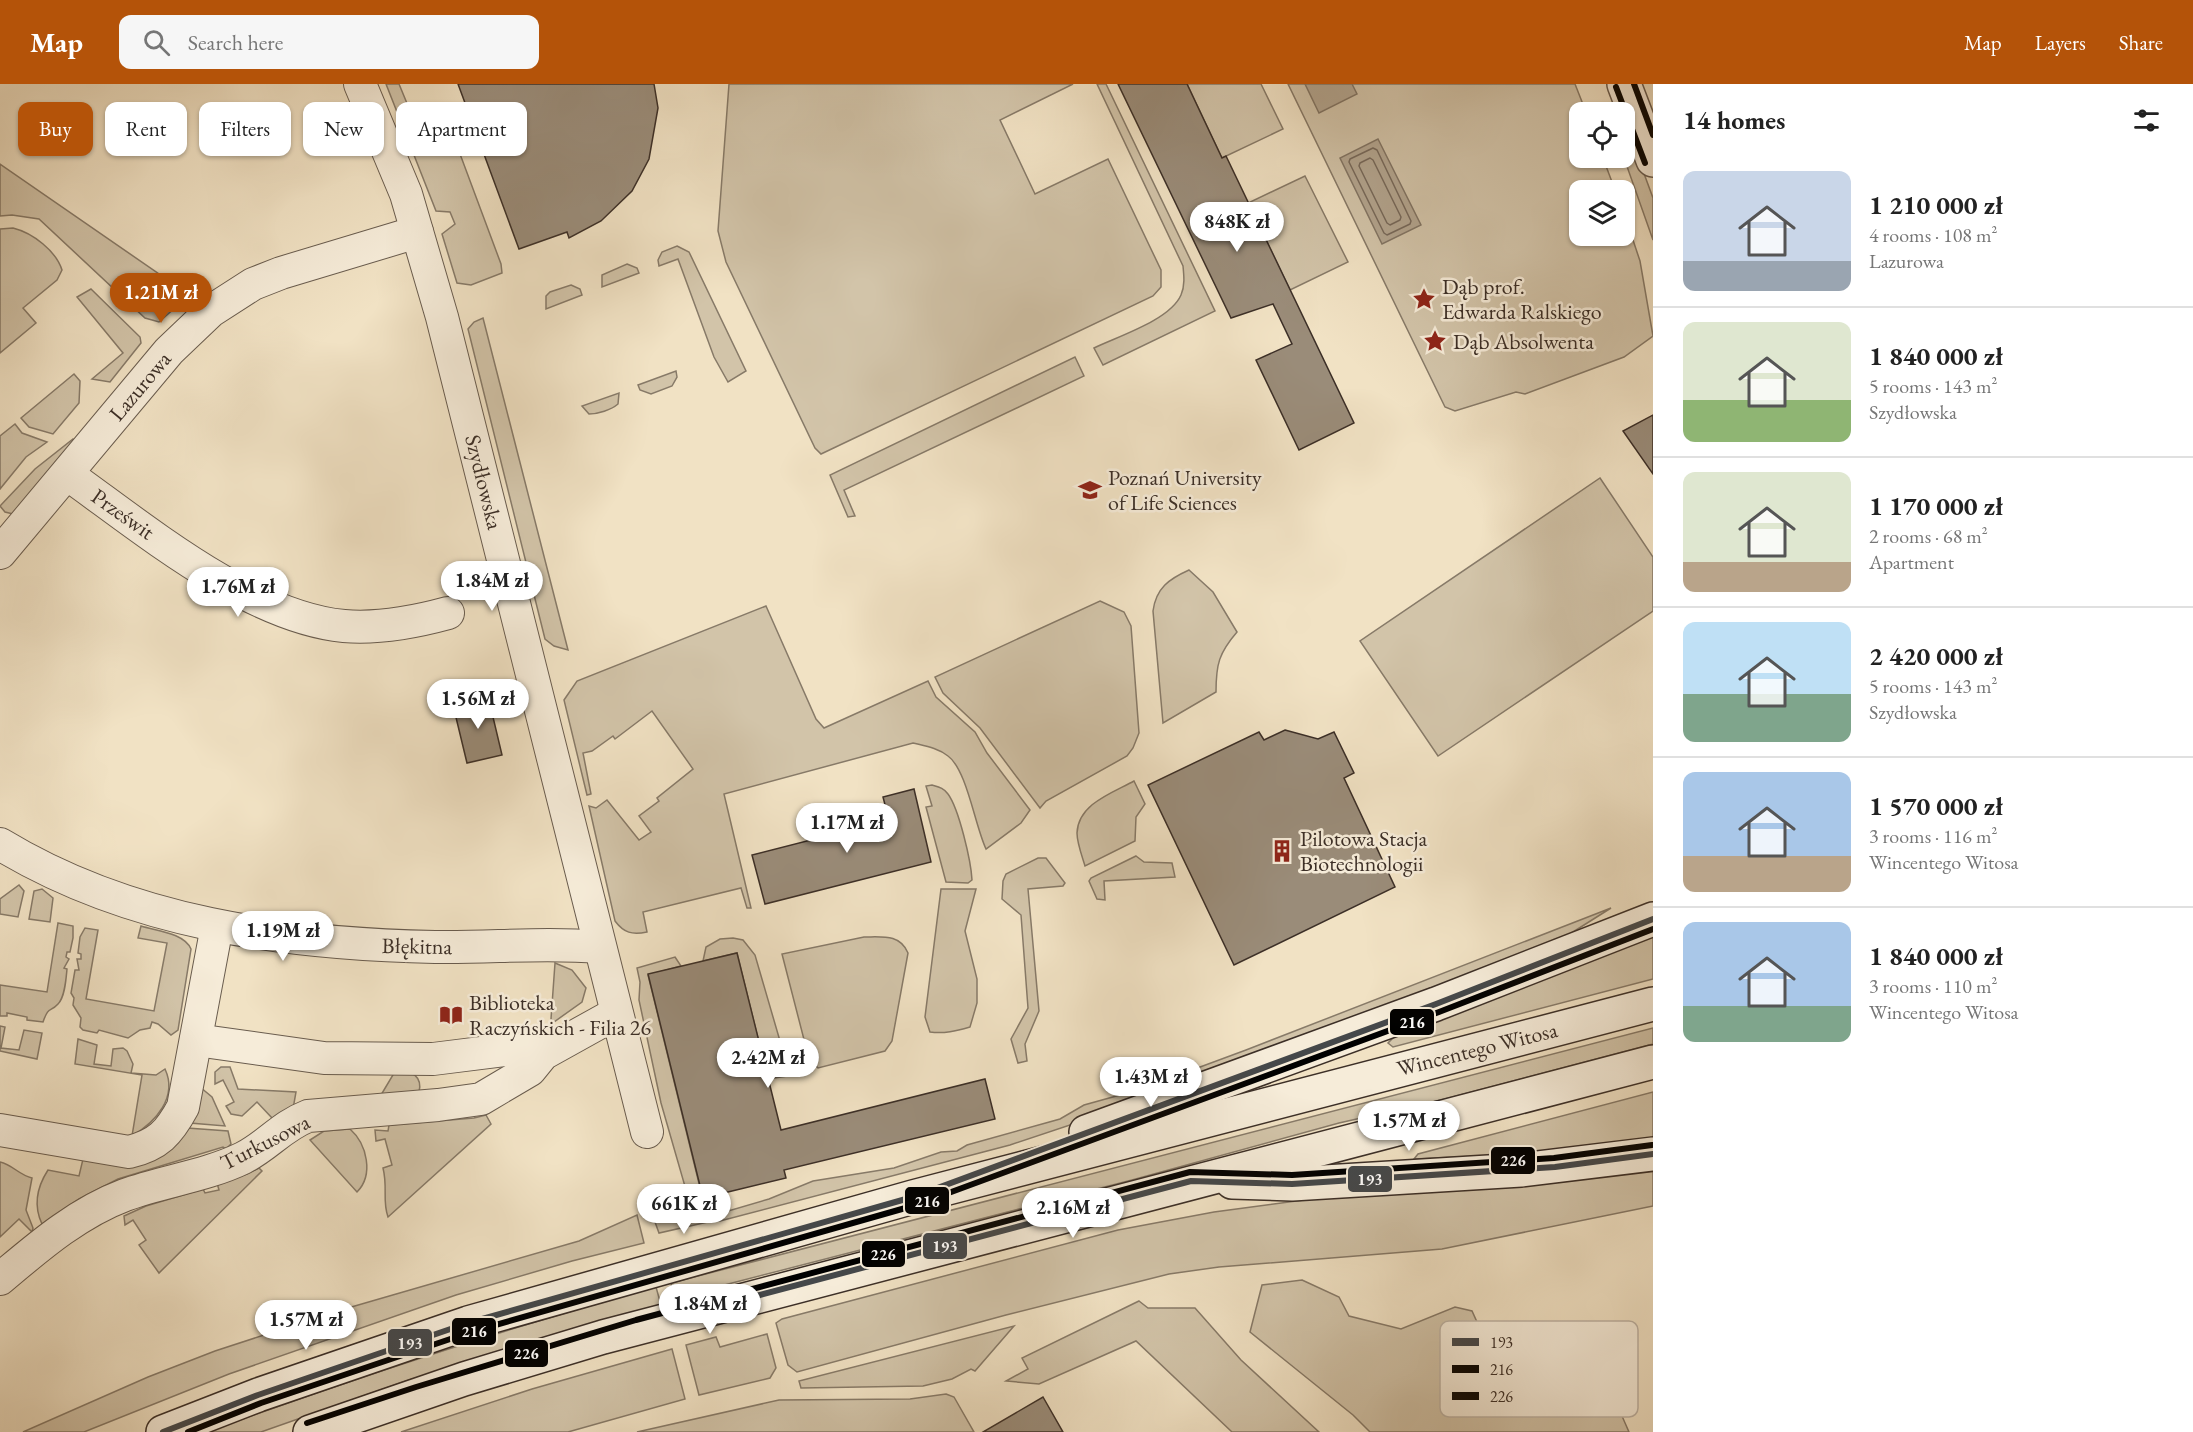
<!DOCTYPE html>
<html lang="en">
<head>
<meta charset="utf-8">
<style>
	body { margin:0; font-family:"EB Garamond",serif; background:#f6f6f6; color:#222; height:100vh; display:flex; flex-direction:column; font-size:22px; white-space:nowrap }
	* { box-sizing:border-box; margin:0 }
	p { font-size:20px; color:#767676 }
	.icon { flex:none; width:33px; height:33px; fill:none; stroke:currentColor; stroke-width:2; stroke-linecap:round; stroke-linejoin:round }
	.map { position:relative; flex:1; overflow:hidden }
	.details { display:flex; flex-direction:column; background:#fff; width:540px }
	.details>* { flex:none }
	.top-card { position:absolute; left:18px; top:18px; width:570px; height:54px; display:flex; gap:12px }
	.fabs { position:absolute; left:1569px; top:18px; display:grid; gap:12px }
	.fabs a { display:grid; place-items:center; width:66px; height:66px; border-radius:12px; background:#fff; box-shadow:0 2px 4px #0004; font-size:30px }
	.price { position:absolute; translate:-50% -51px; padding:0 14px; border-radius:21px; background:#fff; color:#222; font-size:20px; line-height:39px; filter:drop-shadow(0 2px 3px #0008) }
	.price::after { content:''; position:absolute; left:50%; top:36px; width:18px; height:14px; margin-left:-9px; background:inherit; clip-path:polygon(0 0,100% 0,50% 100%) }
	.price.on { background:#b45309; color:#fff }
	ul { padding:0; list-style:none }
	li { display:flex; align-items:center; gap:18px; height:150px; padding:0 30px }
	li+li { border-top:2px solid #e0e0e0 }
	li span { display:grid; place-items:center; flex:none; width:168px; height:120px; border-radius:12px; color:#555 }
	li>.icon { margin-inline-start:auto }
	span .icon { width:72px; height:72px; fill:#fffc; stroke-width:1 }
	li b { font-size:26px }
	h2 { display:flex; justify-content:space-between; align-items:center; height:72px; padding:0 30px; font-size:26px }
	.tag { padding:0 21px; border-radius:12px; background:#fff; box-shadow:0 2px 4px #0004; font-size:21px; line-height:54px }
	.tag.on { background:#b45309; color:#fff }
	header { display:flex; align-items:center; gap:36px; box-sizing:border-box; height:84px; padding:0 30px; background:#b45309; color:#fff }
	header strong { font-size:28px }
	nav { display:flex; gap:33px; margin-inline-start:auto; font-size:21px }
	.search { width:420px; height:54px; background:#f6f6f6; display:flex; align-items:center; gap:15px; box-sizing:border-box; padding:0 21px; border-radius:12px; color:#767676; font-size:22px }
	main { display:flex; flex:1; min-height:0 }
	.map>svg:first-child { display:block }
</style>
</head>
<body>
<header>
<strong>Map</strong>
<div class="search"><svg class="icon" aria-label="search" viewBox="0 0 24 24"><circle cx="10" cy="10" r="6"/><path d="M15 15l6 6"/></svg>Search here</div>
<nav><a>Map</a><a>Layers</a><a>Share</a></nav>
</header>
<main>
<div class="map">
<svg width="1653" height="1348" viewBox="0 0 1653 1348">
	<rect width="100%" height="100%" fill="#f1e2c4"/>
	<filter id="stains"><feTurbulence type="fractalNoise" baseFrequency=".00333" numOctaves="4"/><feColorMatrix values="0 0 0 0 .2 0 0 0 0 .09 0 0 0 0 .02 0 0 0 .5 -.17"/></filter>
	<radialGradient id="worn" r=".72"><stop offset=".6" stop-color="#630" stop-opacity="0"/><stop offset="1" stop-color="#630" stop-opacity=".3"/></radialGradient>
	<g fill="#d2c4a9" stroke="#877a68" stroke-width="1.5">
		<polygon points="386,0 399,0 411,29 432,21 444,27 501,180 502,189 471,201 457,199 442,150 455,140 450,128 436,127"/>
		<polygon points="729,0 1073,0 1000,36 1035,110 1108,75 1161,186 1161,203 1153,212 821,370 815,364 726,178 718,147"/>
		<path d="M1097 0H1106L1215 227 1103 281 1094 264C1119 252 1170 236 1181 211 1185 202 1184 192 1183 182Z"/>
		<polygon points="1187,0 1261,0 1283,45 1222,74"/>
		<polygon points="1288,0 1575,0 1586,28 1580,28 1580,74 1603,74 1615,106 1580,106 1580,152 1624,152 1625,132 1640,177 1653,252 1624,273 1525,310 1516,308 1455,327 1445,323"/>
		<polygon points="1625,38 1653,114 1653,156 1624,74"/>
		<polygon points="0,80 188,210 185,215 159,238 145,234 39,135 12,131 0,132"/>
		<polygon points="1305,92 1348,178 1290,206 1248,119"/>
		<path d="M13 144C33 149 56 167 62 186L57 196 23 224 36 239 0 269V145Z"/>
		<polygon points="677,162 689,168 746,287 728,298 714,273 678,175 659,182 658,176 662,168"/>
		<polygon points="627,180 637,184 639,189 602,203 602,191"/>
		<polygon points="571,201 580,205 582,211 546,225 546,212 550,208"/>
		<polygon points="91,205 140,253 141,259 110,298 92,295 123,269 77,213"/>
		<polygon points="483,234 568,566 554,562 545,555 468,245 474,238"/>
		<polygon points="1075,273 1084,292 844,406 855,432 848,433 830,391"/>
		<polygon points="676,287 677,293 672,302 651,310 640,306 638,301"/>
		<polygon points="74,290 80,297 79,319 53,350 29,343 21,334"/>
		<path d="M619 309 618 320C611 326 598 330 589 330L582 322Z"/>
		<polygon points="15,340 22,349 47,358 26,373 0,405 0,352"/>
		<polygon points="73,355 75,357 13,430 5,428 0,422 35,385"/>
		<polygon points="1600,394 1653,473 1653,527 1438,672 1360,557"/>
		<path d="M1189 486 1213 508 1237 548C1219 569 1216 580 1216 608L1163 639 1153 527C1156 504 1169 495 1189 486Z"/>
		<polygon points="1100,517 1124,528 1131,542 1139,649 1133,664 1127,672 1046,717 1040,724 980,644 943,609 935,593"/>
		<path d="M766 522 816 635 824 644 928 597 936 613 975 648 987 669 1030 726 1021 739 986 765C975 742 967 686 948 672 938 664 925 662 913 659L724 710 751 824H747L741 804 643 828 647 848C632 851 624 849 615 837L589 722 596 724 607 716 639 756 651 748 639 732 659 717 657 714 693 685 652 627 615 655 613 652 592 667 583 669 591 710 587 711 564 616 577 597Z"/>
		<path d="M1134 697 1145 720 1136 733 1135 757 1085 782C1082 772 1077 759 1077 749 1078 720 1112 709 1134 697Z"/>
		<path d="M932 701C939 703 944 704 948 710 959 725 971 777 972 796L968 799 946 798 926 723 932 722 926 702Z"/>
		<polygon points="1136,772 1144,778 1172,779 1175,793 1104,797 1105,816 1097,815 1089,797 1091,794"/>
		<polygon points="1038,774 1046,774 1065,799 1063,802 1028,805 1039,927 1025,960 1027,977 1018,979 1011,955 1028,924 1021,831 1002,815 1003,797 1006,790"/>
		<polygon points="19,801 24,807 18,833 0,830 0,815"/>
		<polygon points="42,805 53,814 50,838 29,835 34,807"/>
		<path d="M941 805H976L965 847 977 895V919L970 943C956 947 944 950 930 948L925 933Z"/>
		<polygon points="1611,824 1565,853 1136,1019 1010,1061 720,1137 712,1137 659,1149 655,1138 656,1135 669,1132 684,1134 718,1130 769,1115 813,1097 894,1084 941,1068 957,1067 967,1061 1060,1035 1084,1021 1138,1006 1246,966"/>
		<path d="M58 839 73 842V854L70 868H67L66 873 69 875 64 884 67 885C66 895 65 913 58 920 50 929 49 921 43 938L27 936V933L7 929V932H0V901L47 908Z"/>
		<path d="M141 842C157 847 184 849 191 865L178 946 171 951 158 940 152 938 150 944 140 946 128 954 99 946 97 949 83 946 80 943 81 934 73 921 74 914 71 909 75 886H79L77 875H81V870L78 869 80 853 85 844 98 846 86 915 154 927 167 859 138 854Z"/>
		<polygon points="1653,850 1653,895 1393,963 1388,959 1394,953"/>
		<path d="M864 853C883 853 900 850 908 869L892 957 885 967 818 984 809 975 782 870Z"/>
		<polygon points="733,854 743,856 755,871 789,988 787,992 768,995 737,869 703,877 706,863 720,855"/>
		<polygon points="675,873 681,882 648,891 703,1116 694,1116 686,1106 661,1019 639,916 640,898 637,884"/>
		<polygon points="555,879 572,886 586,904 582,918 554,938 551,935"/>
		<polygon points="0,942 5,943 1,964 19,966 24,946 42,949 37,975 0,967"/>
		<polygon points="1653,944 1653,960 1441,1016 1339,1039 1132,1096 674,1214 671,1199"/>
		<path d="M78 955 97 961 94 980 111 982 113 965 123 964 127 967 133 980 131 989 156 991 165 985C178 1013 156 1038 132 1052L142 991 75 980Z"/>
		<polygon points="221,983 230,983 238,1005 296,1008 293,1025 271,1037 272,1034 257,1018 242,1032 231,1030 226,1022 234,1018 223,996 215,1000 215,988"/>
		<path d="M397 984C411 987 423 992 419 1008L381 1011Z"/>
		<polygon points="200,1003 212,1013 225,1042 190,1039"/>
		<polygon points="1653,1008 1653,1056 1545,1069 1414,1075 1418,1070"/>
		<path d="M486 1031 491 1040 388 1133C382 1116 388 1104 383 1084L392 1081 385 1055 376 1057 375 1046 388 1047 389 1041 474 1034Z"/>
		<path d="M187 1044 228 1047 231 1060 226 1065 223 1063 118 1095 79 1115 42 1140C33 1121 37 1103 48 1086L79 1092 83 1075Z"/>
		<path d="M350 1045C367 1060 374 1091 357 1108L310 1056 324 1047Z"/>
		<path d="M0 1078C13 1081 19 1091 32 1094L26 1126 33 1144 32 1148 19 1135 0 1153Z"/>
		<polygon points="259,1084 262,1087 159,1189 139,1161 146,1156 133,1136 125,1141 124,1132 146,1122 203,1105 205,1109 219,1106 217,1099 247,1090"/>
		<polygon points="1653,1085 1653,1122 1442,1165 1219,1183 1169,1190 1006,1231 797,1288 788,1281 776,1239 782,1235 1118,1146 1214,1128 1349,1110"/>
		<polygon points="637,1131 644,1159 572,1177 456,1211 229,1290 84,1348 23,1348 148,1293 215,1267 341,1226 579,1157"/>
		<polygon points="1302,1196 1339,1213 1349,1232 1401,1245 1455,1223 1472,1227 1487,1260 1518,1299 1560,1289 1591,1289 1622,1332 1629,1348 1370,1348 1353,1331 1250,1248 1262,1201"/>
		<path d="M656 1203 661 1221 557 1250 406 1297 261 1348H207C355 1294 504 1245 656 1203Z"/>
		<polygon points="1139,1217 1148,1224 1195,1224 1241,1276 1319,1348 1232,1348 1136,1257 1039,1300 1006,1297 1028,1285 1022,1274"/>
		<polygon points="1014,1242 975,1287 971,1285 952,1295 923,1302 801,1304 799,1297"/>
		<polygon points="767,1250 776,1284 770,1294 699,1311 686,1261 716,1253 720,1263"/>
		<polygon points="672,1265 685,1315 568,1348 401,1348 532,1305"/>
		<polygon points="946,1310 954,1313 974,1348 637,1348 779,1316 910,1315"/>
	</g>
	<g fill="#b3a58f" stroke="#837665" stroke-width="1.5">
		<polygon points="1305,0 1352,0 1357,10 1319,29"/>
		<polygon points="1378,55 1421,141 1382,160 1340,74"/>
	</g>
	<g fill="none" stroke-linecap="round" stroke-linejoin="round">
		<g stroke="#786a5b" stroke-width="1.5">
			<polygon points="1373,64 1377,66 1411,137 1410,140 1387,151 1384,149 1349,78 1350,75"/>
			<polygon points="1370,74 1373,76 1401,133 1400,136 1390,141 1387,139 1359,82 1360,79"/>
		</g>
	</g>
	<g fill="#9a8c79" stroke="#3c2f27" stroke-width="1.5">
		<polygon points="458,0 654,0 658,24 649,75 632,107 601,137 569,154 567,148 519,165"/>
		<polygon points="1118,0 1187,0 1222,74 1226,72 1354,339 1299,366 1256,276 1292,260 1273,220 1231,234"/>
		<polygon points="1653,331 1653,390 1623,347"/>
		<polygon points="488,612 502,671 467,679 453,621"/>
		<polygon points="1285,646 1318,655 1334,648 1354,689 1344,694 1395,803 1234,881 1148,701 1259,648 1264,656"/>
		<polygon points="914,705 931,778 765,820 752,771 889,736 883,713"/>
		<polygon points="737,869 781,1046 985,995 995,1035 784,1086 786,1094 703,1114 648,890"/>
		<polygon points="1043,1313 1063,1348 983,1348"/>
	</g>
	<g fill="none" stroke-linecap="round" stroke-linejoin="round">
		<g stroke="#695c4e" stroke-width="34">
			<g id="minor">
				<polyline points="360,0 406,110 442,233 647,1048"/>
				<path d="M67 390C143 444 249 533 344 542 379 545 415 538 448 529"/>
				<polyline points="0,469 169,267 211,227 253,200 281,189 417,148"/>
				<path d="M0 760C130 839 285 860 435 863 490 864 544 858 599 863"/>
				<polyline points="196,956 324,974 433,975 514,965 543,970"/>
				<path d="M0 1046 129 1068C158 1061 169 1049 183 1023L217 842"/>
				<path d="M0 1195C38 1163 77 1129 125 1111 163 1097 206 1092 243 1074 267 1062 282 1042 308 1032L438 1021 481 1015 530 986 543 970 615 930"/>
			</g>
		</g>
		<g stroke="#695c4e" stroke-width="36">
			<polyline id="tertiary" points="1624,0 1653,76"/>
		</g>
		<g stroke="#3c2f27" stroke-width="36">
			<g id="secondary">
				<polyline points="1086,1048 1436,920 1653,835"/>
				<polyline points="1232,1098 1292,1100 1521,1086 1653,1070"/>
				<polyline points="163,1348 258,1311 468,1239 913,1113 1653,920"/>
				<polyline points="310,1348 464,1295 603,1253 1653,978"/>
			</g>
		</g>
		<use href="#minor" stroke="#f6ecd9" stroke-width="32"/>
		<use href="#tertiary" stroke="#f6ecd9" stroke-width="33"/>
		<use href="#secondary" stroke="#f6ecd9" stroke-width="33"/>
		<g stroke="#f6ecd9" stroke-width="10">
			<g id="bus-1">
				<polyline points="714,1223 1191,1097 1292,1100 1555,1083 1653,1070"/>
				<polyline points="163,1348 258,1311 468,1239 913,1113 1436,920 1653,835"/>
			</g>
		</g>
		<g stroke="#f6ecd9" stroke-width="10">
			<g id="bus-2">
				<polyline points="1616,3 1645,79"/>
				<polyline points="188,1348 261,1319 471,1248 916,1121 1439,928 1653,845"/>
			</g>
		</g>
		<g stroke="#f6ecd9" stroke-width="10">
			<g id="bus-3">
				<polyline points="1634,0 1653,51"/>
				<polyline points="307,1339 416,1303 636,1236 1190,1088 1292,1091 1554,1074 1652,1061"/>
			</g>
		</g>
		<use href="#bus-1" stroke="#45484a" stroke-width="6"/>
		<use href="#bus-2" stroke="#000" stroke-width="6"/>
		<use href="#bus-3" stroke="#000" stroke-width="6"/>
	</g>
	<defs>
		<g id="sight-bare" transform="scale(1.8)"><path d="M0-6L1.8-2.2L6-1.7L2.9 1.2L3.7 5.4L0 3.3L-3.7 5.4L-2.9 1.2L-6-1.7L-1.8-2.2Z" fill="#8f2418" stroke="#f6ecd9" stroke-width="2.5" paint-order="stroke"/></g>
		<g id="university-bare" transform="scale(1.8)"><path d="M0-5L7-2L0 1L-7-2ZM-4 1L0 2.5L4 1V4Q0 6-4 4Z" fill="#8f2418" stroke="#f6ecd9" stroke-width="2.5" paint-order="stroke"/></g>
		<g id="building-bare" transform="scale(1.8)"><path d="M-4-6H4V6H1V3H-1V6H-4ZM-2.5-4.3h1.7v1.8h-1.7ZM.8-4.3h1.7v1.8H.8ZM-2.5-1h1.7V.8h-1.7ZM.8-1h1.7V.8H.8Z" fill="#8f2418" stroke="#f6ecd9" stroke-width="2.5" paint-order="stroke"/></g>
		<g id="library-bare" transform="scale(1.8)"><path d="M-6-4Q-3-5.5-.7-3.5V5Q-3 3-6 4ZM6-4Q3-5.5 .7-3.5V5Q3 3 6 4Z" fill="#8f2418" stroke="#f6ecd9" stroke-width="2.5" paint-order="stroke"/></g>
	</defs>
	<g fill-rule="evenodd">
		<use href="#sight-bare" x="1424" y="215"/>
		<use href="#sight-bare" x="1435" y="257"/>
		<use href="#university-bare" x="1090" y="406"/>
		<use href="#building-bare" x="1282" y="767"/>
		<use href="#library-bare" x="451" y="931"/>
	</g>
	<g text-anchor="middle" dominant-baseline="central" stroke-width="5" stroke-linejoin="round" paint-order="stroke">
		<g font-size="22" fill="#3c2f27" stroke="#f6ecd9" text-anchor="start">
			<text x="1442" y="202">Dąb prof.<tspan x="1442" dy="25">Edwarda Ralskiego</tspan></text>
			<text x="1453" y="257">Dąb Absolwenta</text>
			<text x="1108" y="393">Poznań University<tspan x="1108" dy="25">of Life Sciences</tspan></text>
			<text x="1300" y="754">Pilotowa Stacja<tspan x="1300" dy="25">Biotechnologii</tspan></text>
			<text x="469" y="918">Biblioteka<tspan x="469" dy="25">Raczyńskich - Filia 26</tspan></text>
		</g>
		<g font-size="22" fill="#3c2f27" stroke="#f6ecd9">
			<text transform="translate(140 302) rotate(-50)">Lazurowa</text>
			<text transform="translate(484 398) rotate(76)">Szydłowska</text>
			<text transform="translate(123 430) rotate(35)">Prześwit</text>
			<text transform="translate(417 862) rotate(1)">Błękitna</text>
			<text transform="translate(1477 965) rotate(-14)">Wincentego Witosa</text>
			<text transform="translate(265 1058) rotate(-27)">Turkusowa</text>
		</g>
	</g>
	<rect x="1440" y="1237" width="198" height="96" rx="9" fill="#f6ecd9" stroke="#beb3a4" stroke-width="1.5"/>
	<rect x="1452" y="1254" width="27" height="8" fill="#45484a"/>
	<rect x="1452" y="1281" width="27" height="8" fill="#000"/>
	<rect x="1452" y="1308" width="27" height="8" fill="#000"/>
	<g font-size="16" fill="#3c2f27">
		<text x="1490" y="1264">193</text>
		<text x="1490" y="1291">216</text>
		<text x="1490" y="1318">226</text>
	</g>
	<g stroke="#f6ecd9" stroke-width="2">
		<rect x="1389" y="924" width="46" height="28" rx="6" fill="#000"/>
		<rect x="1490" y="1062" width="46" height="29" rx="6" fill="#000"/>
		<rect x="1347" y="1081" width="46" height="28" rx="6" fill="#45484a"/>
		<rect x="904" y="1102" width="46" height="29" rx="6" fill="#000"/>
		<rect x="922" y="1148" width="46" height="28" rx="6" fill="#45484a"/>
		<rect x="861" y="1156" width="45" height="28" rx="6" fill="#000"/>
		<rect x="451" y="1233" width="46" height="29" rx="6" fill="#000"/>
		<rect x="387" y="1244" width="46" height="29" rx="6" fill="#45484a"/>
		<rect x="504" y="1255" width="45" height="29" rx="6" fill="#000"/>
	</g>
	<g font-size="16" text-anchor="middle" font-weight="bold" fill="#fff">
		<text x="1412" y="944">216</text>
		<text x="1513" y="1082">226</text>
		<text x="1370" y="1101">193</text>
		<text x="927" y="1123">216</text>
		<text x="945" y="1168">193</text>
		<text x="883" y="1176">226</text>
		<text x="474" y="1253">216</text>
		<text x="410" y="1265">193</text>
		<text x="526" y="1275">226</text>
	</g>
	<rect width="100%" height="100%" filter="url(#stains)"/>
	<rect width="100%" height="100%" fill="url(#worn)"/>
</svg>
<div class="fabs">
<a><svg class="icon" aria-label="locate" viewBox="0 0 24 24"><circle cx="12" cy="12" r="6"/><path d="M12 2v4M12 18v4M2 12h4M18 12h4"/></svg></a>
<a><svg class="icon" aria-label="layers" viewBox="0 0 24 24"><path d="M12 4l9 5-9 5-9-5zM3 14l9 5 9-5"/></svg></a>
</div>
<b class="price" style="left:1237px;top:169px">848K zł</b>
<b class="price on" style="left:161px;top:240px">1.21M zł</b>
<b class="price" style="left:492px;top:528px">1.84M zł</b>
<b class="price" style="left:238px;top:534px">1.76M zł</b>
<b class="price" style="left:478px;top:646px">1.56M zł</b>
<b class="price" style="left:847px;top:770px">1.17M zł</b>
<b class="price" style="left:283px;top:878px">1.19M zł</b>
<b class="price" style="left:768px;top:1005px">2.42M zł</b>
<b class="price" style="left:1151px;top:1024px">1.43M zł</b>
<b class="price" style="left:1409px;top:1068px">1.57M zł</b>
<b class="price" style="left:684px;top:1151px">661K zł</b>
<b class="price" style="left:1073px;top:1155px">2.16M zł</b>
<b class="price" style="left:710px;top:1251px">1.84M zł</b>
<b class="price" style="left:306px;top:1267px">1.57M zł</b>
<div class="top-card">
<a class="tag on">Buy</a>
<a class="tag">Rent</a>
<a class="tag">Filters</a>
<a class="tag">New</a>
<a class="tag">Apartment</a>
</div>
</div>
<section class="details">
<h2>14 homes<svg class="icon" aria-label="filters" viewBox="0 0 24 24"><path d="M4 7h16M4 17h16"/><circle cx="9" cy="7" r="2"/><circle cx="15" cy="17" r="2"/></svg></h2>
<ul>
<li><span style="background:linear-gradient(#c9d6e8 75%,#9aa5b1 0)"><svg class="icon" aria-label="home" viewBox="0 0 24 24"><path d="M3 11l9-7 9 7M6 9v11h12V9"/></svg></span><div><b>1 210 000 zł</b><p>4 rooms · 108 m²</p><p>Lazurowa</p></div></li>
<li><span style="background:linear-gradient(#dfe7d0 65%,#8fb573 0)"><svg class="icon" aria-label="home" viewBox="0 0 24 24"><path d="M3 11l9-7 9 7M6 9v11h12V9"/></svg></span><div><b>1 840 000 zł</b><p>5 rooms · 143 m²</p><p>Szydłowska</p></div></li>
<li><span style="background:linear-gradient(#dfe7d0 75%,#b9a48a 0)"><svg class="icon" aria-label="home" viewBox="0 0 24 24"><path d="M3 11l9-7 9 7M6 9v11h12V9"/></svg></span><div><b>1 170 000 zł</b><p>2 rooms · 68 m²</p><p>Apartment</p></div></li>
<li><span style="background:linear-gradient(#bfe0f5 60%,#7fa58c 0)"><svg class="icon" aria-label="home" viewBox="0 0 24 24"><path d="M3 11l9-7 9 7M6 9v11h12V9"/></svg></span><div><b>2 420 000 zł</b><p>5 rooms · 143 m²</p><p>Szydłowska</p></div></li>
<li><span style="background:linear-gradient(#a9c7e8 70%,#b9a48a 0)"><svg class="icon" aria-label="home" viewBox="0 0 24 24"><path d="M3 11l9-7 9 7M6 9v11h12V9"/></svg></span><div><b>1 570 000 zł</b><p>3 rooms · 116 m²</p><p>Wincentego Witosa</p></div></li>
<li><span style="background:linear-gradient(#a9c7e8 70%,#7fa58c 0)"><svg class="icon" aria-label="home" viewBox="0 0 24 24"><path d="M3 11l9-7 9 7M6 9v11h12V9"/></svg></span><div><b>1 840 000 zł</b><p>3 rooms · 110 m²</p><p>Wincentego Witosa</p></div></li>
</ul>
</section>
</main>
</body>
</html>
